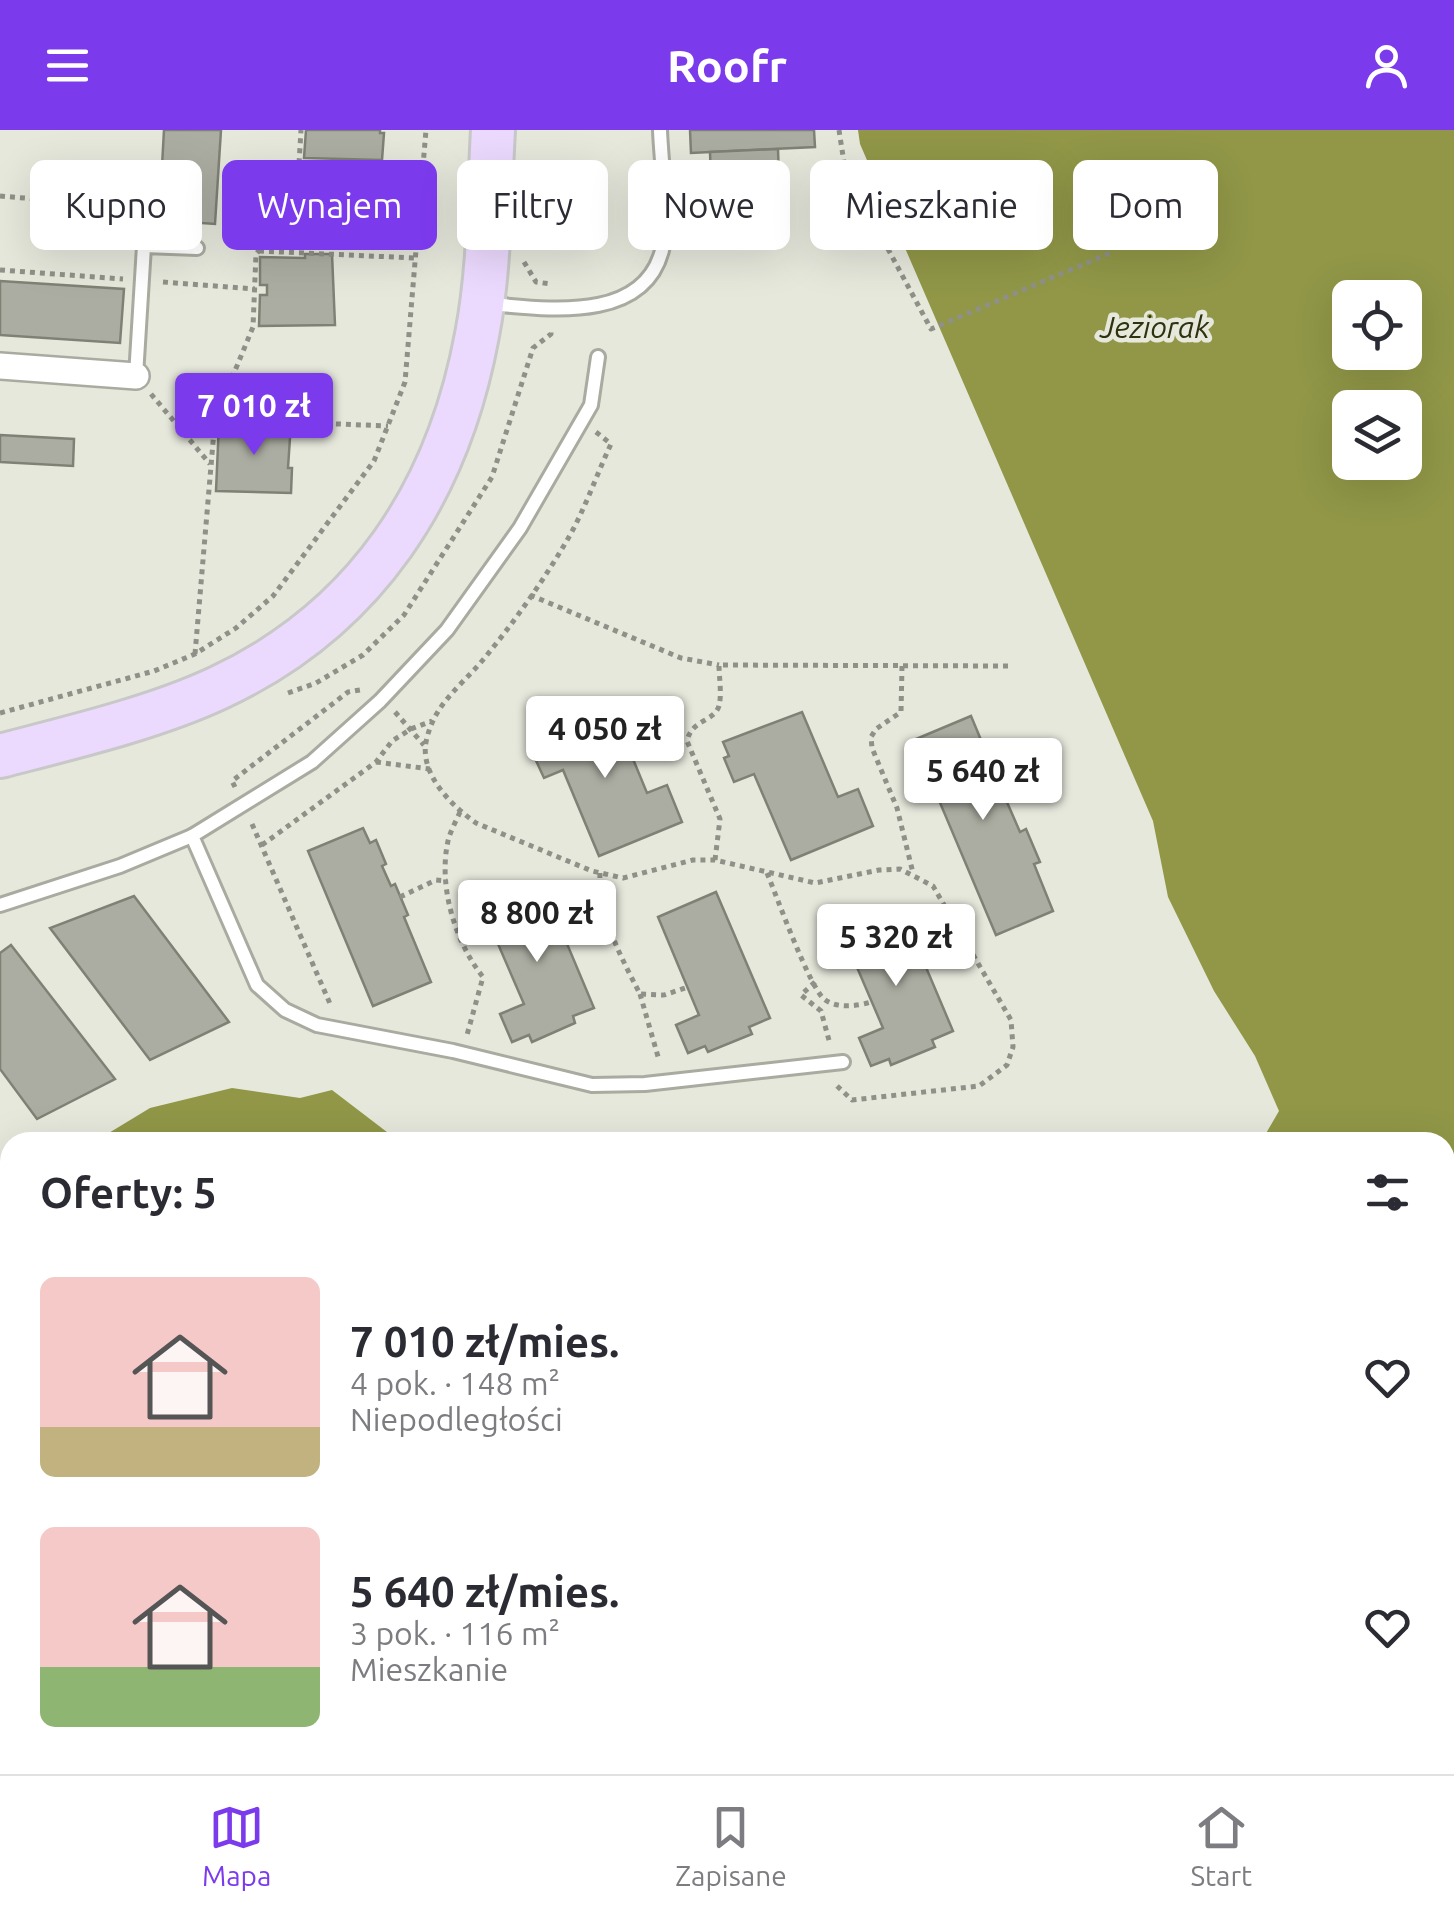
<!DOCTYPE html>
<html lang="pl">
<head>
<meta charset="utf-8">
<style>
	body { margin:0; font-family:Ubuntu,sans-serif; background:#f2f2f3; color:#2b2b33; height:100vh; display:flex; flex-direction:column; font-size:38px; white-space:nowrap }
	* { box-sizing:border-box; margin:0 }
	p { font-size:32px; color:#7c7c81 }
	.icon { flex:none; width:55px; height:55px; fill:none; stroke:currentColor; stroke-width:2; stroke-linecap:round; stroke-linejoin:round }
	.map { position:relative; flex:1; overflow:hidden }
	.sheet { position:absolute; left:0px; top:1002px; width:1455px; height:642px; display:flex; flex-direction:column; background:#fff; border-radius:30px 30px 0 0; box-shadow:0 10px 40px #0002 }
	.sheet>* { flex:none }
	.guide { position:absolute; left:30px; top:30px; width:1395px; height:90px; display:flex; gap:20px }
	.buttons { position:absolute; left:1332px; top:150px; display:grid; gap:20px }
	.buttons a { display:grid; place-items:center; width:90px; height:90px; border-radius:15px; background:#fff; box-shadow:0 10px 40px #0002; font-size:50px }
	.price { position:absolute; translate:-50% -85px; padding:0 22px; border-radius:10px; background:#fff; color:#222; font-size:32px; line-height:65px; filter:drop-shadow(0 2px 5px #0008) }
	.price::after { content:''; position:absolute; left:50%; top:60px; width:30px; height:22px; margin-left:-15px; background:inherit; clip-path:polygon(0 0,100% 0,50% 100%) }
	.price.current { background:#7c3aed; color:#fff }
	ul { padding:0; list-style:none }
	li { display:flex; align-items:center; gap:30px; height:250px; padding:0 40px }
	li span { display:grid; place-items:center; flex:none; width:280px; height:200px; border-radius:15px; color:#555 }
	li>.icon { margin-inline-start:auto }
	span .icon { width:120px; height:120px; fill:#fffc; stroke-width:1 }
	li b { font-size:42px }
	h2 { display:flex; justify-content:space-between; align-items:center; height:120px; padding:0 40px; font-size:42px }
	.tag { padding:0 35px; border-radius:15px; background:#fff; box-shadow:0 10px 40px #0002; font-size:35px; line-height:90px }
	.tag.current { background:#7c3aed; color:#fff }
	header { display:flex; justify-content:space-between; align-items:center; height:130px; padding:0 40px; background:#7c3aed; color:#fff; font-size:45px; font-weight:600 }
	.tab-bar { display:flex; justify-content:space-around; align-items:center; height:140px; border-top:2px solid #e1e1e2; background:#fff; font-size:28px; color:#7c7c81 }
	.tab-bar a { display:grid; justify-items:center; gap:5px }
	.tab-bar .current { color:#7c3aed }
	.map>svg:first-child { display:block }
</style>
</head>
<body>
<header><svg class="icon" aria-label="menu" viewBox="0 0 24 24"><path d="M4 6h16M4 12h16M4 18h16"/></svg>Roofr<svg class="icon" aria-label="person" viewBox="0 0 24 24"><circle cx="12" cy="8" r="4"/><path d="M4 21q1-7 8-7t8 7"/></svg></header>
<div class="map">
<svg width="1454" height="1644" viewBox="0 0 1454 1644">
	<rect width="100%" height="100%" fill="#e6e8dc"/>
	<g fill="#c8cf8d">
		<polygon points="10,1366 10,1596 0,1596 0,1378"/>
		<polygon points="52,1635 756,1635 762,1644 51,1644"/>
	</g>
	<g fill="#919747" fill-rule="evenodd">
		<path d="M858 0H1454V1644H808L802 1635H1445V1012H1261L1279 981 1255 926 1214 861 1168 767 1153 691 860 14ZM1350 168H1405V222H1350ZM1350 278H1405V332H1350Z"/>
		<polygon points="232,958 300,968 332,960 400,1012 94,1012 150,978"/>
		<polygon points="10,1058 10,1366 0,1378 0,1076"/>
	</g>
	<g fill="#acada2" stroke="#808176" stroke-width="2.5">
		<polygon points="164,0 221,0 215,94 159,90"/>
		<polygon points="306,0 380,0 380,3 384,3 382,30 304,28"/>
		<polygon points="690,0 814,0 815,17 691,23"/>
		<polygon points="778,19 780,78 712,81 710,22"/>
		<polygon points="305,124 332,124 335,195 259,196 260,165 267,165 267,155 260,155 260,127 305,128"/>
		<polygon points="0,151 124,159 120,213 0,205"/>
		<polygon points="263,291 291,293 288,338 292,338 291,363 216,361 219,293 263,296"/>
		<polygon points="0,305 74,309 73,336 0,332"/>
		<polygon points="612,578 647,663 667,655 682,692 599,726 563,640 544,648 533,624 538,621 532,607"/>
		<polygon points="802,582 838,667 858,659 873,696 791,730 754,644 734,652 724,628 729,626 723,612"/>
		<polygon points="971,586 986,622 992,619 1009,660 1003,663 1020,702 1026,699 1040,732 1034,734 1053,781 996,805 930,649 920,653 910,629 915,626 909,612"/>
		<polygon points="363,698 370,713 376,710 386,734 382,736 391,756 395,754 408,785 404,787 431,852 373,876 308,721"/>
		<polygon points="541,752 594,878 573,886 575,893 532,912 529,905 512,912 500,884 524,874 482,777"/>
		<polygon points="716,762 770,888 749,897 752,904 708,922 705,916 688,923 676,895 699,885 658,787"/>
		<polygon points="134,766 229,892 150,930 50,798"/>
		<polygon points="900,776 953,901 932,910 935,917 891,935 889,929 871,936 859,908 883,898 841,800"/>
		<polygon points="11,815 115,949 37,989 0,939 0,823"/>
		<polygon points="7,1597 10,1597 10,1635 50,1635 49,1644 0,1644 0,1624 4,1624"/>
		<polygon points="489,1635 548,1635 540,1644 499,1644"/>
	</g>
	<g fill="none" stroke-linecap="round" stroke-linejoin="round">
		<g stroke="#a9aba0" stroke-width="18">
			<g id="service">
				<path d="M490 174C547 179 647 194 663 116 669 90 661 30 660 0"/>
				<polyline points="598,227 591,275 520,398 447,500 380,571 312,632 192,706 257,855 285,880 317,895 453,921 592,955 645,954 843,932"/>
				<polyline points="136,246 144,116 197,118"/>
				<polyline points="0,775 120,736 192,706"/>
			</g>
		</g>
		<g stroke="#a9aba0" stroke-width="30">
			<polyline id="minor" points="0,236 136,246"/>
		</g>
		<g stroke="#c7c8c7" stroke-width="48">
			<path id="primary" d="M0 626C69 608 154 588 218 558 366 489 448 362 477 205 490 138 489 68 493 0"/>
		</g>
		<g stroke="#8f9189" stroke-width="5" stroke-dasharray="5 5" stroke-linecap="butt">
			<polyline points="839,0 845,39 931,199 1110,123"/>
			<polyline points="0,66 72,72 87,59 128,61 126,106"/>
			<polyline points="259,121 415,128"/>
			<polyline points="524,132 536,152 551,154"/>
			<polyline points="0,140 123,149"/>
			<polyline points="163,152 255,159"/>
			<polyline points="151,264 210,334"/>
			<polyline points="216,289 388,296"/>
			<path d="M596 302 611 314C596 346 584 382 566 412 542 453 512 495 482 531 458 559 434 574 426 612 420 645 452 676 476 693L592 741 623 748 693 730H715L815 753 879 740 900 739 933 756 1011 890 1013 917 1007 935 979 956 852 970 835 954"/>
			<polyline points="530,465 681,528 719,535"/>
			<polyline points="195,524 215,289 253,197 256,124 271,106 287,70 299,34 301,0"/>
			<polyline points="902,536 901,582 876,599 871,607 872,618 897,678 913,743"/>
			<polyline points="288,563 316,553 363,525 404,485 492,347 533,218 551,204 551,198"/>
			<polyline points="395,582 424,615"/>
			<polyline points="0,583 154,541 195,524 236,498 273,466 374,331 405,252 426,0"/>
			<polyline points="376,632 430,639"/>
			<polyline points="235,657 232,651 348,562 360,560"/>
			<path d="M460 682C456 691 450 702 448 711 438 756 455 812 483 847L467 905"/>
			<polyline points="252,694 331,876"/>
			<polyline points="262,715 376,632 392,611 411,599 432,591"/>
			<path d="M715 730 720 689 687 611C692 589 714 592 719 576 722 564 719 547 719 535L1008 536"/>
			<path d="M600 743C598 785 621 827 640 864L664 865 685 858"/>
			<path d="M767 743C777 767 809 856 824 869 836 879 858 876 871 872"/>
			<polyline points="400,767 436,750 447,751"/>
			<polyline points="815,852 801,865 821,881 830,914"/>
			<polyline points="640,864 659,930"/>
			<polyline points="0,1433 10,1421"/>
			<polyline points="770,1635 776,1644"/>
		</g>
		<use href="#service" stroke="#fff" stroke-width="12"/>
		<use href="#minor" stroke="#fff" stroke-width="25"/>
		<use href="#primary" stroke="#ecdafe" stroke-width="42"/>
	</g>
	<g text-anchor="middle" dominant-baseline="central" stroke-width="9" stroke-linejoin="round" paint-order="stroke">
		<g font-size="30" font-style="italic" fill="#30320f" stroke="#e6e8dc">
			<text x="1155" y="197">Jeziorak</text>
		</g>
	</g>
</svg>
<div class="buttons">
<a><svg class="icon" aria-label="locate" viewBox="0 0 24 24"><circle cx="12" cy="12" r="6"/><path d="M12 2v4M12 18v4M2 12h4M18 12h4"/></svg></a>
<a><svg class="icon" aria-label="layers" viewBox="0 0 24 24"><path d="M12 4l9 5-9 5-9-5zM3 14l9 5 9-5"/></svg></a>
</div>
<b class="price current" style="left:254px;top:328px">7 010 zł</b>
<b class="price" style="left:605px;top:651px">4 050 zł</b>
<b class="price" style="left:983px;top:693px">5 640 zł</b>
<b class="price" style="left:537px;top:835px">8 800 zł</b>
<b class="price" style="left:896px;top:859px">5 320 zł</b>
<div class="guide">
<a class="tag">Kupno</a>
<a class="tag current">Wynajem</a>
<a class="tag">Filtry</a>
<a class="tag">Nowe</a>
<a class="tag">Mieszkanie</a>
<a class="tag">Dom</a>
</div>
<section class="sheet">
<h2>Oferty: 5<svg class="icon" aria-label="filters" viewBox="0 0 24 24"><path d="M4 7h16M4 17h16"/><circle cx="9" cy="7" r="2"/><circle cx="15" cy="17" r="2"/></svg></h2>
<ul>
<li><span style="background:linear-gradient(#f6c9c9 75%,#c2b280 0)"><svg class="icon" aria-label="home" viewBox="0 0 24 24"><path d="M3 11l9-7 9 7M6 9v11h12V9"/></svg></span><div><b>7 010 zł/mies.</b><p>4 pok. · 148 m²</p><p>Niepodległości</p></div><svg class="icon" aria-label="heart" viewBox="0 0 24 24"><path d="M12 20l-8-8c-3-5 5-10 8-4 3-6 11-1 8 4z"/></svg></li>
<li><span style="background:linear-gradient(#f6c9c9 70%,#8fb573 0)"><svg class="icon" aria-label="home" viewBox="0 0 24 24"><path d="M3 11l9-7 9 7M6 9v11h12V9"/></svg></span><div><b>5 640 zł/mies.</b><p>3 pok. · 116 m²</p><p>Mieszkanie</p></div><svg class="icon" aria-label="heart" viewBox="0 0 24 24"><path d="M12 20l-8-8c-3-5 5-10 8-4 3-6 11-1 8 4z"/></svg></li>
</ul>
</section>
</div>
<nav class="tab-bar">
<a class="current"><svg class="icon" aria-label="map" viewBox="0 0 24 24"><path d="M3 6l6-2 6 2 6-2v14l-6 2-6-2-6 2zM9 4v14M15 6v14"/></svg>Mapa</a>
<a><svg class="icon" aria-label="saved" viewBox="0 0 24 24"><path d="M7 4h10v16l-5-4-5 4z"/></svg>Zapisane</a>
<a><svg class="icon" aria-label="home" viewBox="0 0 24 24"><path d="M3 11l9-7 9 7M6 9v11h12V9"/></svg>Start</a>
</nav>
</body>
</html>
